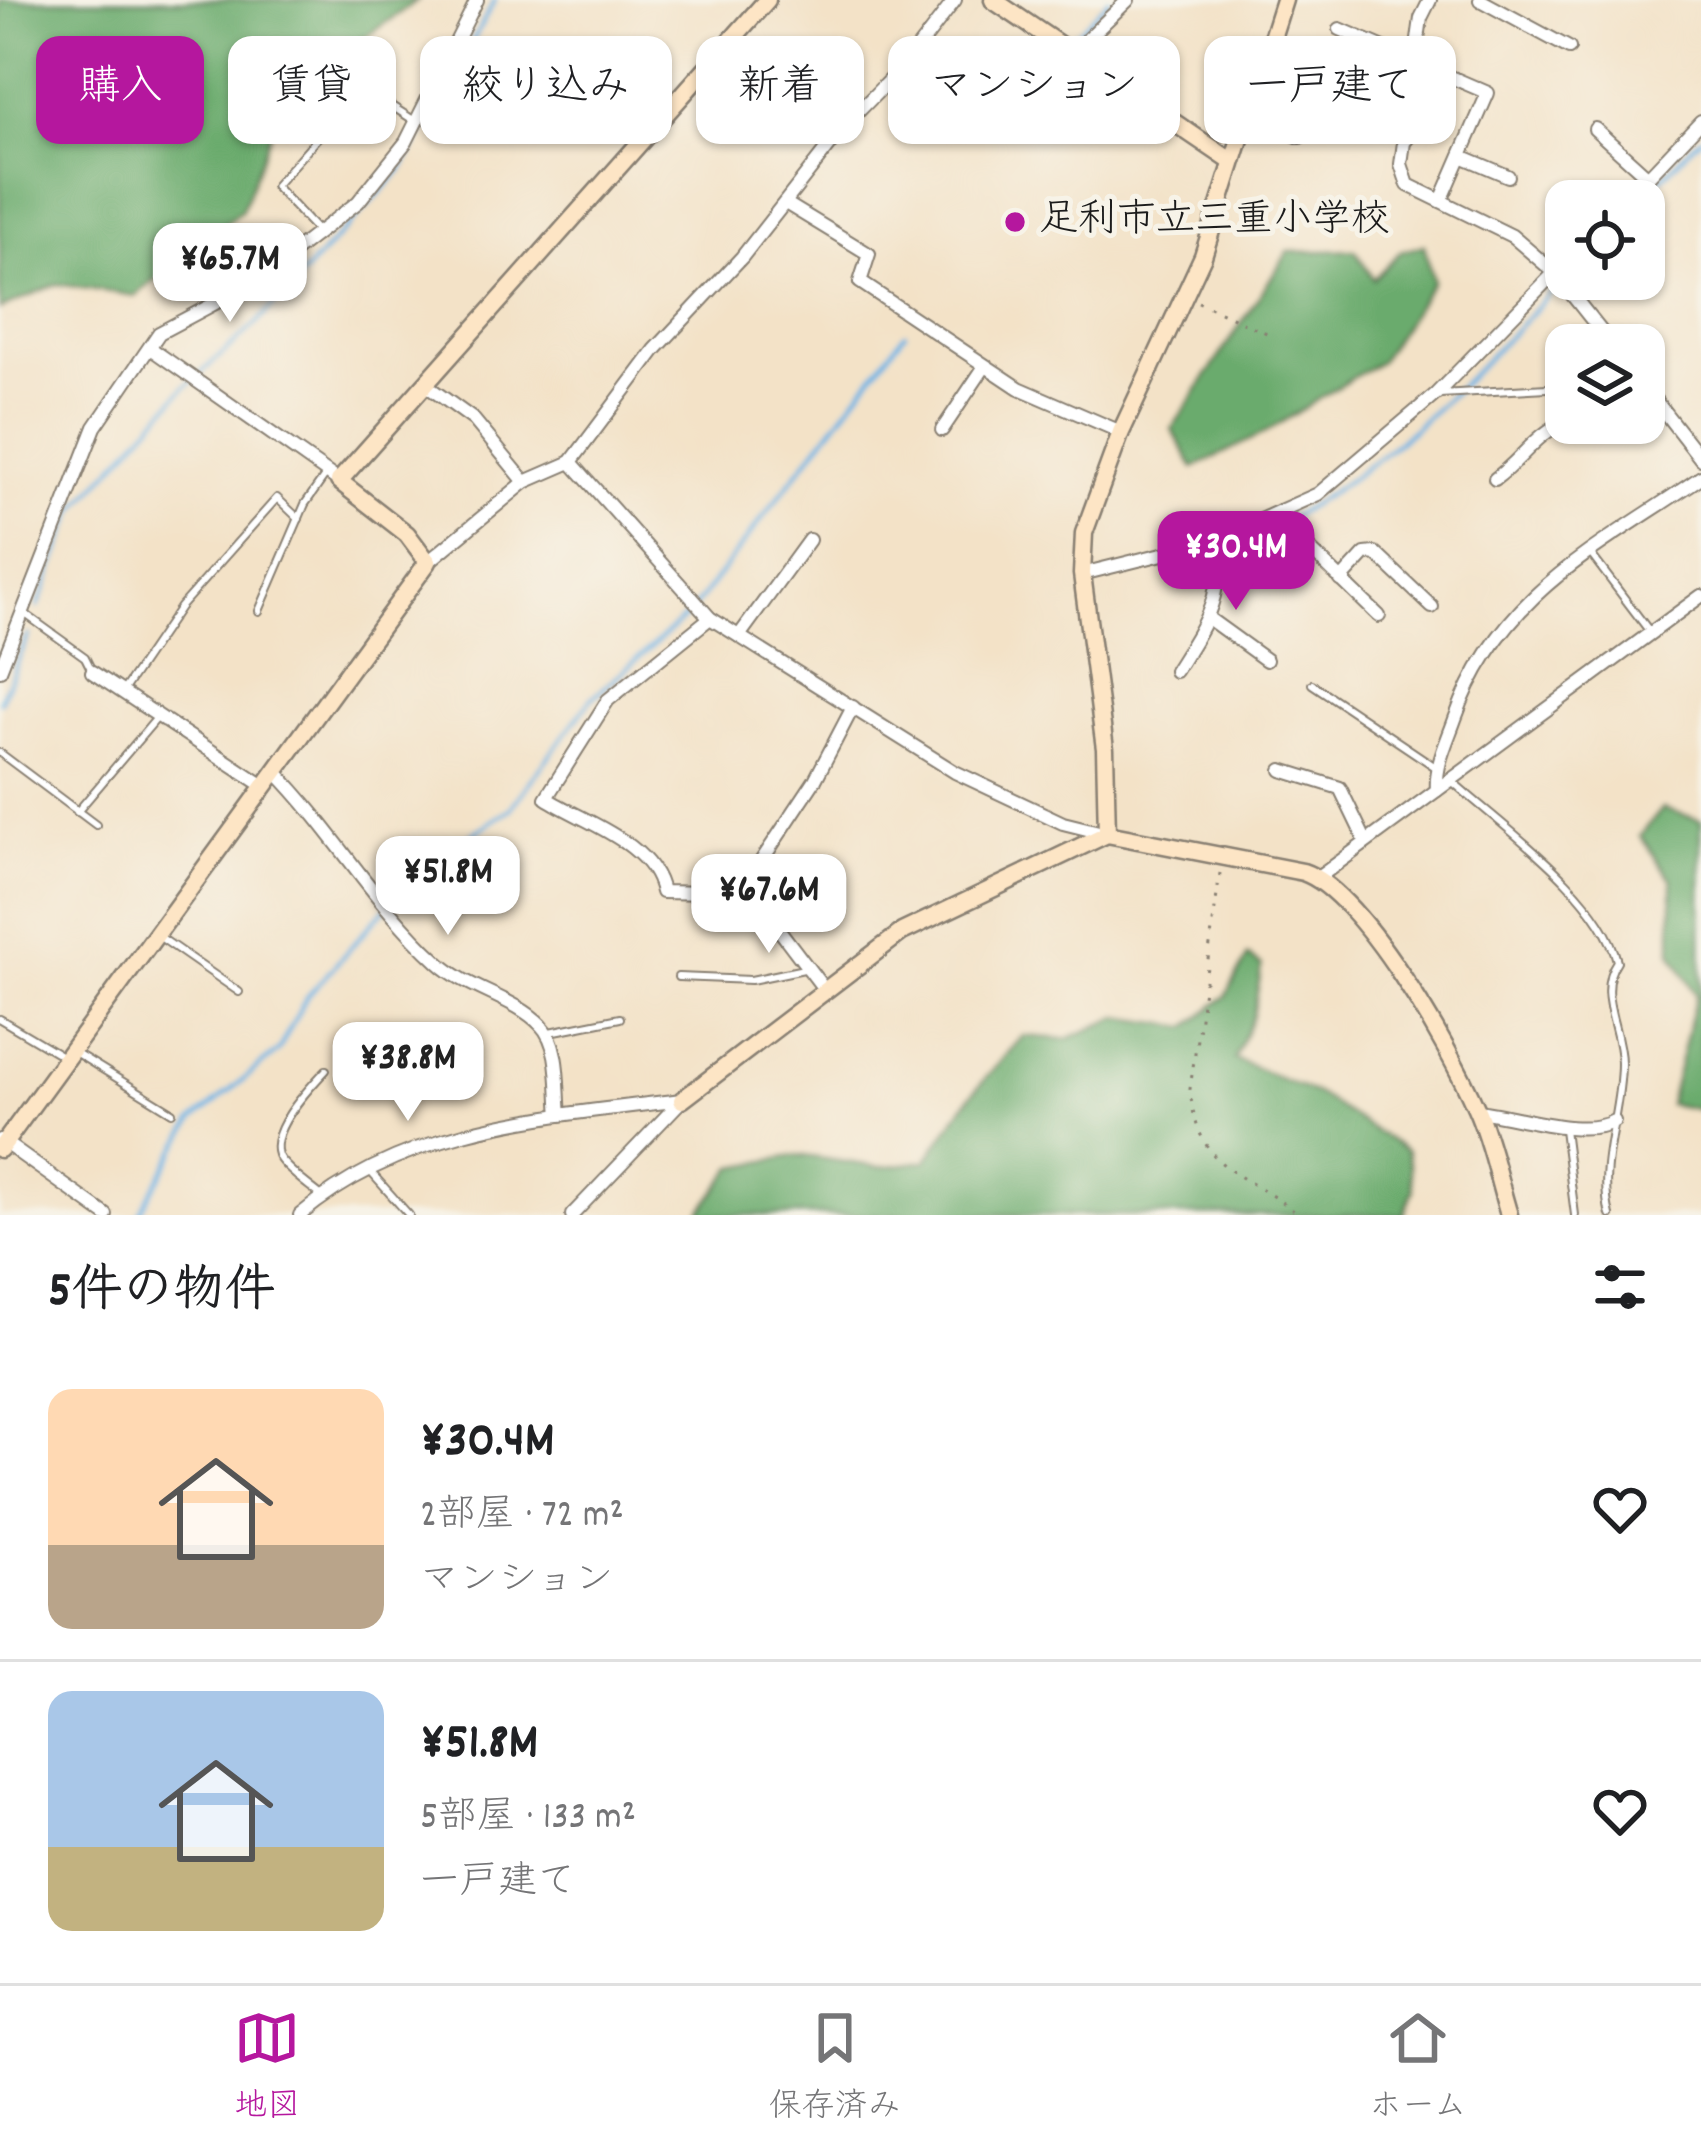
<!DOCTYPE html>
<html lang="ja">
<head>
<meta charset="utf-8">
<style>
	body { margin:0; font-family:Dekko,"Klee One",sans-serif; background:#f2f2f2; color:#202124; height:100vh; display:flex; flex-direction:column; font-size:45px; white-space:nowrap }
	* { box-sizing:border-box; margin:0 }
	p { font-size:39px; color:#757577 }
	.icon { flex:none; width:66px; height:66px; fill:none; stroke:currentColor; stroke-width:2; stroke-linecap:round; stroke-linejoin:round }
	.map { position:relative; height:1215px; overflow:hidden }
	.side { display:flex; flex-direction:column; background:#fff; flex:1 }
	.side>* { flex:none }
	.guide { position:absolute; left:36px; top:36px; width:1629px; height:108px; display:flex; gap:24px }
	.controls { position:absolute; left:1545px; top:180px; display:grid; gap:24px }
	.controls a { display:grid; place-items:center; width:120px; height:120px; border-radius:24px; background:#fff; box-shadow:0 3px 9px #0004; font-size:60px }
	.price { position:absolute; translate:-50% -102px; padding:0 27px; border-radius:24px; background:#fff; color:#222; font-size:39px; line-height:78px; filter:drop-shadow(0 3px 6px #0008) }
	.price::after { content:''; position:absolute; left:50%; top:72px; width:36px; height:27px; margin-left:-18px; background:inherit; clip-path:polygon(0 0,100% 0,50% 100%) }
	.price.current { background:#b5179e; color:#fff }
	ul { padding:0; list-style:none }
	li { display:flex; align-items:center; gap:36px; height:300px; padding:0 48px }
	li+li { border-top:3px solid #e0e0e0 }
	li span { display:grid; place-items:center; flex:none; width:336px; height:240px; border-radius:24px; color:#555 }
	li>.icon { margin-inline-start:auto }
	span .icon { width:144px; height:144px; fill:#fffc; stroke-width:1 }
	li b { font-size:51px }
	h2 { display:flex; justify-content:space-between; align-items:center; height:144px; padding:0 48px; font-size:51px }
	.tag { padding:0 42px; border-radius:24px; background:#fff; box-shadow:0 3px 9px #0004; font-size:42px; line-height:108px }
	.tag.current { background:#b5179e; color:#fff }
	.tab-bar { display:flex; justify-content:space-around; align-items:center; height:168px; border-top:3px solid #e0e0e0; background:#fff; font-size:33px; color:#757577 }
	.tab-bar a { display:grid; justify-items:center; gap:6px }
	.tab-bar .current { color:#b5179e }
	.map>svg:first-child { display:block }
</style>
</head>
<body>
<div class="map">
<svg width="1701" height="1215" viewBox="0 0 1701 1215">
	<rect width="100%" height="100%" fill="#f7f3e8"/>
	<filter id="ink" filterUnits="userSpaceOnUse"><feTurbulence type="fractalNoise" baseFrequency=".00833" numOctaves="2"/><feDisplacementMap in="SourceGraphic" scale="24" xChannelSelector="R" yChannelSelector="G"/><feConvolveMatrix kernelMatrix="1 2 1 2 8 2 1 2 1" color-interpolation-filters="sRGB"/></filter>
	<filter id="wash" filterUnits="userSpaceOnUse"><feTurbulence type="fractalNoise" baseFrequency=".004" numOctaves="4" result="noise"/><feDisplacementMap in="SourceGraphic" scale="48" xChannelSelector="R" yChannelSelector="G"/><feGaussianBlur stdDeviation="2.7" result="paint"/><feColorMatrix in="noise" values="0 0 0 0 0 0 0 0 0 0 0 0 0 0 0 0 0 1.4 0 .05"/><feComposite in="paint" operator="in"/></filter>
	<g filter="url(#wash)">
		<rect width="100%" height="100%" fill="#f3e2c7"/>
		<g fill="#6bab6d" stroke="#446444" stroke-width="3">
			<polygon points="0,0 418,0 348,49 293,73 242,210 135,296 57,284 0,309"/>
			<polygon points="1424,245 1433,281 1380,361 1266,432 1194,468 1172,429 1288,252 1355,250 1373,279 1400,252"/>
			<polygon points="1663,808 1701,820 1701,1110 1669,1104 1696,995 1672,953 1672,880 1640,836"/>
			<polygon points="1248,956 1262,966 1253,1016 1234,1059 1317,1094 1407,1151 1413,1190 1404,1215 698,1215 734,1167 798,1155 880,1167 926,1161 971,1095 1023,1036 1067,1039 1119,1017 1188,1027 1226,996"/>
		</g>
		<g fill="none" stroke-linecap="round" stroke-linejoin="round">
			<g stroke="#6eb4e5" stroke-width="4.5">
				<polyline points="1070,40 1109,0"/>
				<polyline points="1639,201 1701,137"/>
				<path d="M1224 548C1364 495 1464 383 1566 277"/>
				<polyline points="38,607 75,510 185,387 255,325 402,169 495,0"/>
				<polyline points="0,702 29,635"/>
				<polyline points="138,1215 193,1121 278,1051 306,998 371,924 425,866 510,809 591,699 689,614 905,333"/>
			</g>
		</g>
	</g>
	<g filter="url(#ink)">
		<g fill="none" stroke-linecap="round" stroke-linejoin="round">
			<g stroke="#887f72" stroke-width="10">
				<g id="lane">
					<polyline points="318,232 275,186 362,87 415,121"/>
					<polyline points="1440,394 1566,387"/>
					<polyline points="1590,553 1650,632"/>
					<polyline points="259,611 305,504 327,473"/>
					<polyline points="24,613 85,657 91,669"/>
					<polyline points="1312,684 1437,768"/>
					<polyline points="123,691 180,607 277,498 299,519"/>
					<polyline points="0,753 96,825"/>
					<path d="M1453 782C1503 827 1600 894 1617 961 1595 993 1621 1028 1621 1063 1621 1115 1597 1164 1610 1215"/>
					<polyline points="77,812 156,719"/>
					<polyline points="160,937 239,992"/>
					<polyline points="678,977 751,980 804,969"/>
					<polyline points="0,1019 64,1057"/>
					<polyline points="550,1032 620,1018"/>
					<polyline points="73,1051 172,1112"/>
					<polyline points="1564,1129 1575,1215"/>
					<polyline points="368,1169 409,1215"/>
					<path d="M323 1197C310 1186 290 1173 280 1159 264 1134 311 1086 326 1070"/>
				</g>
			</g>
			<g stroke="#887f72" stroke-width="16">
				<g id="street">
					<polyline points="1430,0 1421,18 1401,164 1408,185 1512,236 1554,272 1612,345"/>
					<polyline points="1480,0 1569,48"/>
					<polyline points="1340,29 1488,93 1441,201"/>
					<polyline points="1073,53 1128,0"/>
					<polyline points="1244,114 1300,137 1318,97 1407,139"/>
					<polyline points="1595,129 1648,177"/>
					<polyline points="1461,156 1508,176"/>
					<polyline points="1625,201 1701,121"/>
					<polyline points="787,204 869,254 860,282 1019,388 1121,432"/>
					<polyline points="150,348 339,481"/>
					<polyline points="427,386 474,420 525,482"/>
					<polyline points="1644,386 1701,459"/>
					<polyline points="942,430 985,366"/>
					<polyline points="571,462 710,618 955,772 1063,823 1107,834"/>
					<path d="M1495 479C1521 460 1536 434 1566 421"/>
					<polyline points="1280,511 1296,536 1379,616"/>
					<polyline points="428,562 525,482 571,462 655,350 742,257 847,123 909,60 955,0"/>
					<polyline points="1082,574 1211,542 1318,494 1436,394 1566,261"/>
					<polyline points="1341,580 1365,554 1375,553 1432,607"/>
					<path d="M710 618 608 700 546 798C585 823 652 842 662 892L752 894"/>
					<polyline points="1208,618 1266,660"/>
					<polyline points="739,636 809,540"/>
					<polyline points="0,670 95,427 159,333 253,283 358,202 406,142 477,0"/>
					<path d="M1175 671C1200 631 1230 591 1211 542"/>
					<polyline points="92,672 264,786"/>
					<polyline points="1282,770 1340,788 1366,842"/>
					<path d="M275 771C334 831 375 905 438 962 468 990 514 997 541 1025 561 1045 557 1089 560 1115"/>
					<path d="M1437 790C1435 765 1447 742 1455 719 1500 592 1597 549 1701 477"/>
					<polyline points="1319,877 1701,596"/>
					<polyline points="752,894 760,863 815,780 853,707"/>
					<polyline points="752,894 824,989"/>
					<path d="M1478 1111C1513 1115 1584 1139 1614 1121"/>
					<polyline points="1,1140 106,1215"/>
					<path d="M300 1215C407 1125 548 1116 682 1100"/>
					<polyline points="572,1215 681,1101"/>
				</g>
			</g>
			<g stroke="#887f72" stroke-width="21">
				<g id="secondary">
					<polyline points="993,0 1231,161"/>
					<polyline points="1107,834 1105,749 1082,574 1084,533 1121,432 1203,256 1284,0"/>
					<path d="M682 1100 902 932 1107 834 1303 872C1362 892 1450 1049 1476 1108 1491 1141 1498 1180 1509 1215"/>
					<polyline points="0,1149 428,562 407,534 339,481 767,0"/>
				</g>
			</g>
			<g stroke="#887f72" stroke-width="3" stroke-dasharray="3 9" stroke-linecap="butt">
				<polyline points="1198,302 1273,336"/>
				<path d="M1220 873 1190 1089C1198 1174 1242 1169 1299 1215"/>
			</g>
			<use href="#lane" stroke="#fff" stroke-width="6"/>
			<use href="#street" stroke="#fff" stroke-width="12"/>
			<use href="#secondary" stroke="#fde5c5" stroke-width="16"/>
		</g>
	</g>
	<circle fill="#b5179e" stroke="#f7f3e8" stroke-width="4.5" cx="1015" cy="222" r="12"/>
	<g text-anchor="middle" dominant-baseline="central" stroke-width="10" stroke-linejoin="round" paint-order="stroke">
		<g font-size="39" fill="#1c1c1c" stroke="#f7f3e8" text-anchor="start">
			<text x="1039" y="222">足利市立三重小学校</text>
		</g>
	</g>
</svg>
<div class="controls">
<a><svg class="icon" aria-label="locate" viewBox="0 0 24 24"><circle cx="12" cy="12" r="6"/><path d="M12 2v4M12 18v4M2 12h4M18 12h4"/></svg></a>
<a><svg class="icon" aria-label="layers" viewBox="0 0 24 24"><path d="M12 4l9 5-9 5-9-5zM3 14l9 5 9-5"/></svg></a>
</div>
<b class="price" style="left:230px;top:325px">¥65.7M</b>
<b class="price current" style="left:1236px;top:613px">¥30.4M</b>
<b class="price" style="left:448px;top:938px">¥51.8M</b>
<b class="price" style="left:769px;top:956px">¥67.6M</b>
<b class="price" style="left:408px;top:1124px">¥38.8M</b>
<div class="guide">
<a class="tag current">購入</a>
<a class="tag">賃貸</a>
<a class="tag">絞り込み</a>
<a class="tag">新着</a>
<a class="tag">マンション</a>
<a class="tag">一戸建て</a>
</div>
</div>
<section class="side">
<h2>5件の物件<svg class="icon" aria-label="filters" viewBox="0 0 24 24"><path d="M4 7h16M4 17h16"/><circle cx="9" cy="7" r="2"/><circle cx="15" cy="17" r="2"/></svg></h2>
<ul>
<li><span style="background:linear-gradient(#ffd9b3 65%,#b9a48a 0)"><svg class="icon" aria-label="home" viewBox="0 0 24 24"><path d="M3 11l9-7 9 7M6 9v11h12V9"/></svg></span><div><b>¥30.4M</b><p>2部屋 · 72 m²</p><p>マンション</p></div><svg class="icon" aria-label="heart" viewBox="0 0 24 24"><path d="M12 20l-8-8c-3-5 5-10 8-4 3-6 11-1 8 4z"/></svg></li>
<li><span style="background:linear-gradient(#a9c7e8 65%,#c2b280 0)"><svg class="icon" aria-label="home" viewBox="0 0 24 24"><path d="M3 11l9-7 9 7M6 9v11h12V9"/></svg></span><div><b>¥51.8M</b><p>5部屋 · 133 m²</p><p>一戸建て</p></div><svg class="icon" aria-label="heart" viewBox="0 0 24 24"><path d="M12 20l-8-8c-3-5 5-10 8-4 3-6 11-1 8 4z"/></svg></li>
</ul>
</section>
<nav class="tab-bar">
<a class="current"><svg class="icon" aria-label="map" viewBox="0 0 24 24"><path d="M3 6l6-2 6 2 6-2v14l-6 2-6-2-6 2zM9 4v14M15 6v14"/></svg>地図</a>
<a><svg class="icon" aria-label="saved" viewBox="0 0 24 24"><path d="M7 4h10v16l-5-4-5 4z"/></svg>保存済み</a>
<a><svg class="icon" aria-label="home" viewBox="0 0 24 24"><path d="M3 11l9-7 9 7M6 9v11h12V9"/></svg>ホーム</a>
</nav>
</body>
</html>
